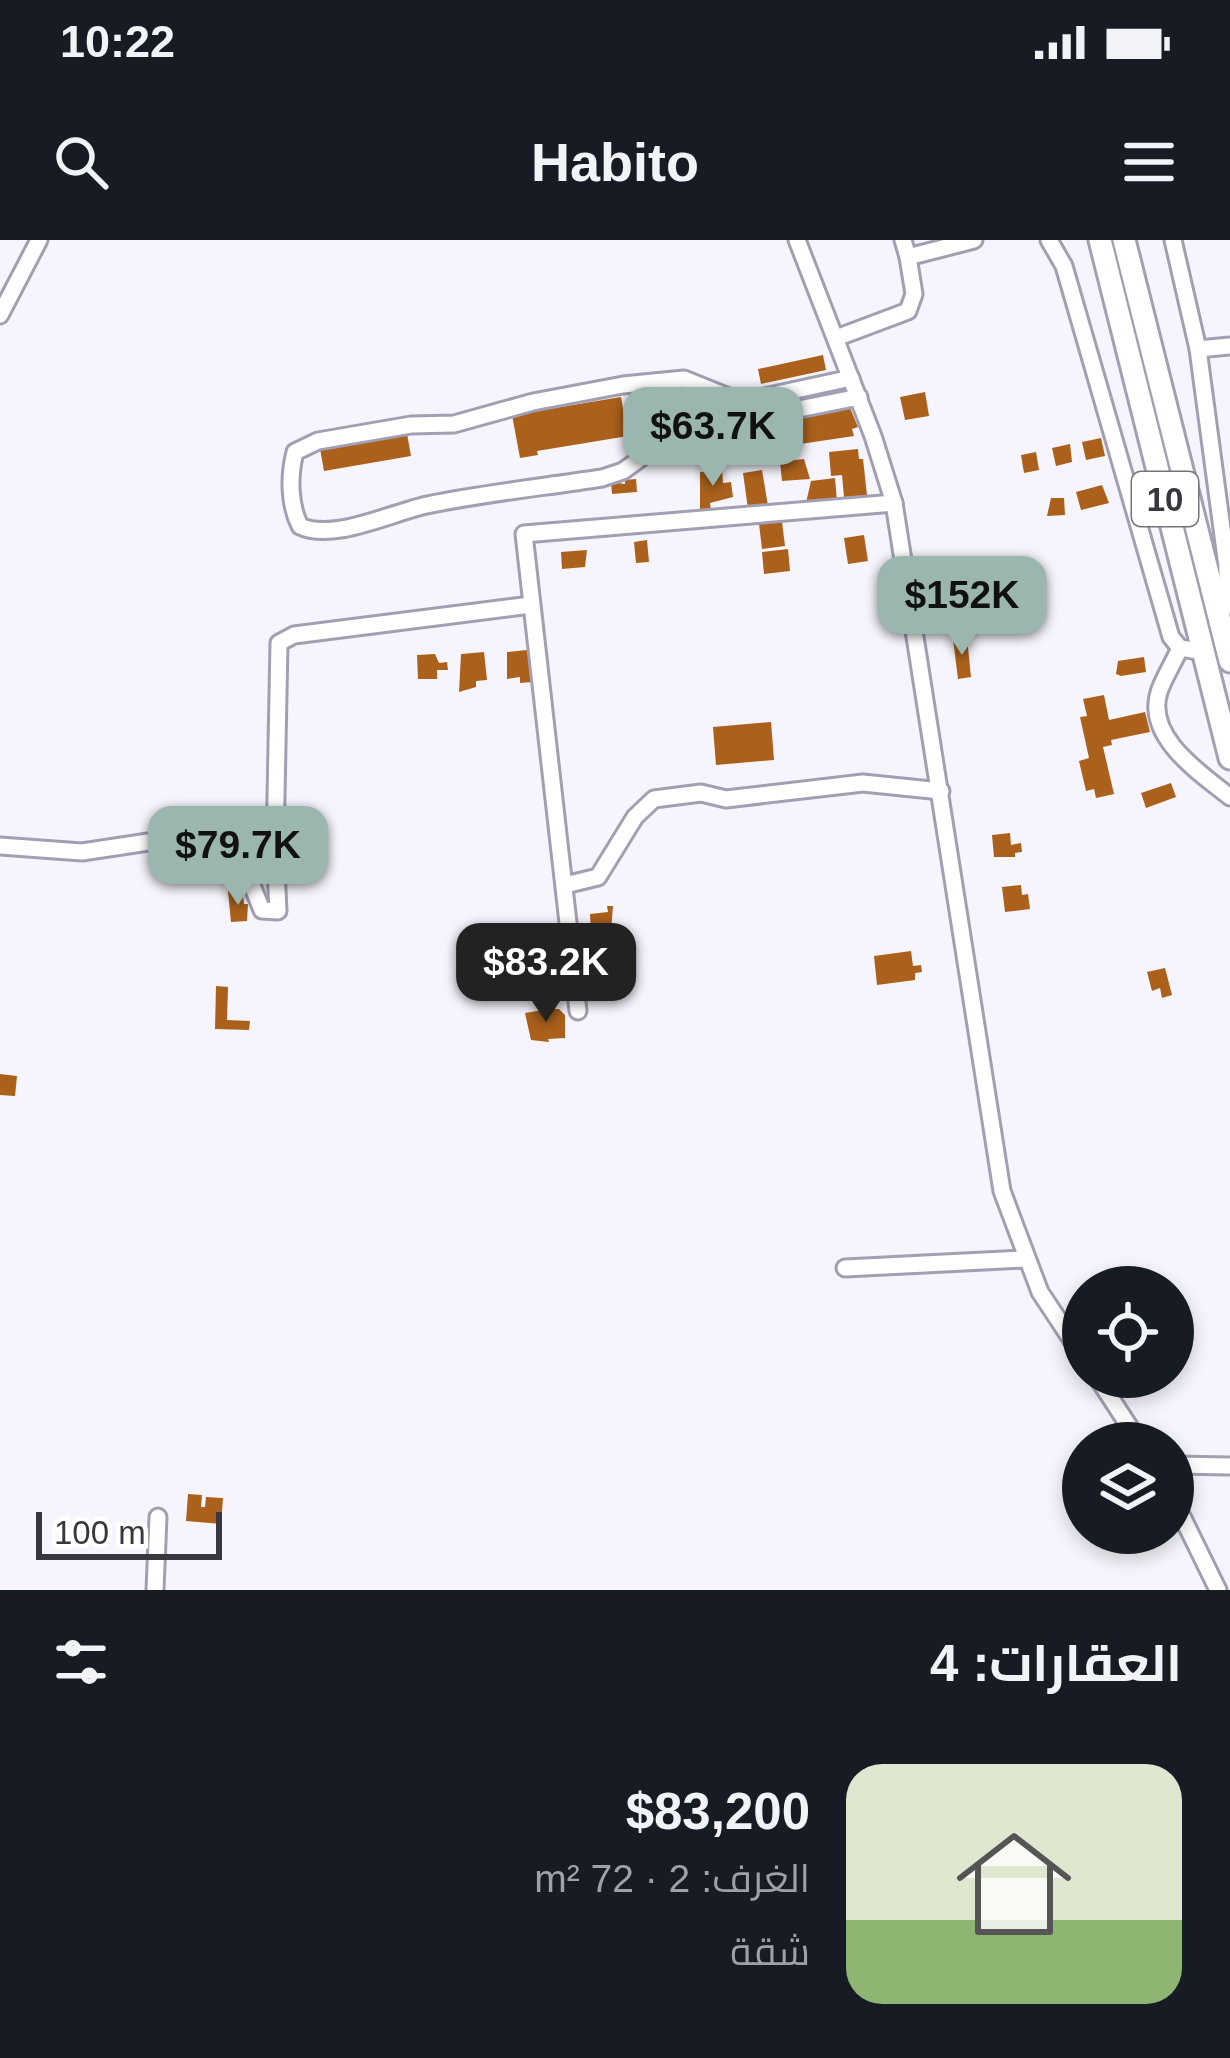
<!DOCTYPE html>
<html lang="ar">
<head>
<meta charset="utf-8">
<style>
	body { margin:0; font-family:Arial,Cairo,sans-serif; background:#20242c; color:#f1f3f6; direction:rtl; height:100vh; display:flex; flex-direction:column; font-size:45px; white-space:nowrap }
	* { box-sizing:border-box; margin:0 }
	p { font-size:39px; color:#9ea1a6 }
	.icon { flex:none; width:66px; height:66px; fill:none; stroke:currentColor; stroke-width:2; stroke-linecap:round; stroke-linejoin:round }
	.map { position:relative; height:1350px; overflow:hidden; direction:ltr }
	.side { display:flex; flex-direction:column; background:#171b24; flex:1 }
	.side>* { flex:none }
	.fabs { position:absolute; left:1062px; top:1026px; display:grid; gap:24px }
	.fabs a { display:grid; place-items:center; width:132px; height:132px; border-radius:50%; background:#171b24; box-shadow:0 6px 18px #0003; font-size:60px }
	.scale { position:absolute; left:36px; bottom:30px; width:186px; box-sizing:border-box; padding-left:12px; border:6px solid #38373f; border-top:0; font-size:33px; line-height:42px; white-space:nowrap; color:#38373f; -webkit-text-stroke:9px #fff; paint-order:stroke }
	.price { position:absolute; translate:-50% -102px; padding:0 27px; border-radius:24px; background:#9bb6ae; color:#111; font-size:39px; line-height:78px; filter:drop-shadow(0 3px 6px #0008) }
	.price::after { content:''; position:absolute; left:50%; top:72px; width:36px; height:27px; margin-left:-18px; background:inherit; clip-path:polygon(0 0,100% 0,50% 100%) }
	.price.selected { background:#222; color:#fff }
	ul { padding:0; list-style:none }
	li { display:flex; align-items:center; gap:36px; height:300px; padding:0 48px }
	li+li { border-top:3px solid #363941 }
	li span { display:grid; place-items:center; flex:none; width:336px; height:240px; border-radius:36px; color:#555 }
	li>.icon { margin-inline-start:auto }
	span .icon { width:144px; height:144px; fill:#fffc; stroke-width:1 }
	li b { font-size:51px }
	h2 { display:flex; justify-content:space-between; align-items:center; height:144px; padding:0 48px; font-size:51px }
	.status { display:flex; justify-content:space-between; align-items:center; height:84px; padding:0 60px; background:#171b24; direction:ltr }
	.status svg { height:33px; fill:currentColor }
	header { display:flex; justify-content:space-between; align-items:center; height:156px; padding:0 48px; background:#171b24; font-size:54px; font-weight:700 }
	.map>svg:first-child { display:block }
</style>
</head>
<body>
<div class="status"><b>10:22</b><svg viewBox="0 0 49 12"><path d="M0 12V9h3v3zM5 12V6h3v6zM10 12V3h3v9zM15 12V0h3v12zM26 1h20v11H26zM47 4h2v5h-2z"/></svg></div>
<header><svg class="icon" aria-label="menu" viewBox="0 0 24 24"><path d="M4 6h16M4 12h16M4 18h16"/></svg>Habito<svg class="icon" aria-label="search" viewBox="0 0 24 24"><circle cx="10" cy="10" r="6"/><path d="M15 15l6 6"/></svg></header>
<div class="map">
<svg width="1230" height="1350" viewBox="0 0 1230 1350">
	<rect width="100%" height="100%" fill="#f6f5fd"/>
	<g fill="#ab611c">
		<polygon points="823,115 826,130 761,144 758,129"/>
		<polygon points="925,152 929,176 905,180 900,157"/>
		<polygon points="621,157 628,196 537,211 538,215 520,218 512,175"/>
		<polygon points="850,168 858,187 852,189 854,196 787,206 780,179"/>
		<polygon points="406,188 411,216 324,231 319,203"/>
		<polygon points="1101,198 1105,216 1086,220 1082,202"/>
		<polygon points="1070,204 1072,222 1056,226 1052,208"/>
		<polygon points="858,209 859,219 863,219 867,255 844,257 842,235 831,236 829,212"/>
		<polygon points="1036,212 1039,230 1024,233 1021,215"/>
		<polygon points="804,219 810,239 782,241 780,222"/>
		<polygon points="722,230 723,243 731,242 733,257 710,263 711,272 700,273 700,232"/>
		<polygon points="762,230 768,266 748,269 743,233"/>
		<polygon points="835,238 837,261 806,263 811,241"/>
		<polygon points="636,239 637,252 612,254 611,242 625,244 625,240"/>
		<polygon points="1102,245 1109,263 1081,270 1076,252"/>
		<polygon points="1051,258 1064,258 1065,275 1047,276"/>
		<polygon points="782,282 785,306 762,309 759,284"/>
		<polygon points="864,295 868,321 848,324 844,298"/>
		<polygon points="647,300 649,322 636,323 634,302"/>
		<polygon points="788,309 790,331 764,334 762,312"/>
		<polygon points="587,310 585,327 562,329 561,312"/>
		<polygon points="967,397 971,437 958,439 953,399"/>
		<polygon points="536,409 538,437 532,437 532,442 520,443 520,437 507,439 507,412"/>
		<polygon points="484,412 487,440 476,441 476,447 459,452 461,414"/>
		<polygon points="435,414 439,423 447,422 448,430 437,430 437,439 418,439 417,415"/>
		<polygon points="1144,417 1146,432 1121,436 1116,434 1118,421"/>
		<polygon points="1104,455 1109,480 1145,472 1150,492 1111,500 1112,505 1103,507 1114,554 1096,558 1094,549 1086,551 1079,521 1089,518 1080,477 1087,476 1083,459"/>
		<polygon points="771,482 774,520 716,525 713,487"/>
		<polygon points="1171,543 1176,557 1146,568 1141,553"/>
		<polygon points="1010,593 1011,605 1021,603 1022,612 1015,613 1015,617 994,617 992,595"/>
		<polygon points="1021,645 1022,655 1028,654 1030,669 1005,672 1002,647"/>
		<polygon points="228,651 243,656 244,664 248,664 247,681 231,682"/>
		<polygon points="607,666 613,666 611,691 591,692 590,674 608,672"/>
		<polygon points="556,688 558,712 552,713 553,727 542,728 541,715 532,716 530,690"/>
		<polygon points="911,711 913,726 921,725 922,732 915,733 915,740 877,745 874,716"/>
		<polygon points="1165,728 1172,755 1162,758 1160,748 1152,751 1147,732"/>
		<polygon points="216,746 228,747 227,780 250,781 249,790 215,789"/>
		<polygon points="549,769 559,769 565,775 565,798 548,799 549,802 531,800 525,773"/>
		<polygon points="0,834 17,836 15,856 0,855"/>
		<polygon points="188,1254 202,1255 201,1267 205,1267 206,1257 223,1258 221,1284 186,1281"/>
	</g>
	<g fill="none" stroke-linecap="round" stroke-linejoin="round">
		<g stroke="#a39fb3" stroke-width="21">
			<g id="minor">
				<polyline points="797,0 873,196 894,263 1002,951 1040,1052 1083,1117"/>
				<polyline points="903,0 908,17 974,0"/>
				<polyline points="1049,0 1064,26 1171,397 1180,408 1205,412"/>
				<polyline points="1173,0 1198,109 1227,326 1227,360 1220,378"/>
				<polyline points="0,75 39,0"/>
				<polyline points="836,98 908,71 914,54 908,17"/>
				<polyline points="1198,109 1230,106"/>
				<path d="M851 138 741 162 684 139 623 145 533 162 454 184 411 185 318 201 295 212C289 236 289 264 300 286 333 302 393 272 427 265 484 253 544 247 602 238L623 231 674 194 859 157"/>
				<path d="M1180 408C1174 422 1164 437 1159 452 1145 497 1200 533 1230 557"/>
				<polyline points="0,606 82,612 221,591 236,606 262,670 278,671 275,608 279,403 294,395 531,365"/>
				<polyline points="565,645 598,637 635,577 654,559 701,553 726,559 863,543 941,551"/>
				<polyline points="578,771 524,294 894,263"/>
				<polyline points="845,1028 1025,1019"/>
				<polyline points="1097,1137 1140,1203"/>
				<polyline points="1173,1225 1230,1226"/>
				<polyline points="1173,1258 1218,1350"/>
				<polyline points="155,1350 158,1277"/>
			</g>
		</g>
		<g stroke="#a39fb3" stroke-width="27">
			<g id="highway">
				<polyline points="1100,0 1230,518"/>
				<polyline points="1124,0 1230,421"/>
			</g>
		</g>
		<use href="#minor" stroke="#fff" stroke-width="15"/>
		<use href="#highway" stroke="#fff" stroke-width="21"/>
	</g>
	<g text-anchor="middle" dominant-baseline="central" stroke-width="12" stroke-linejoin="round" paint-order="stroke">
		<rect fill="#fff" stroke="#747379" stroke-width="3" x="1132" y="232" width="66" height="54" rx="9"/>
		<g font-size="33" font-weight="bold" fill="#38373f">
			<text x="1165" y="259">10</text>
		</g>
	</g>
</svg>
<div class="fabs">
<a><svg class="icon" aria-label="locate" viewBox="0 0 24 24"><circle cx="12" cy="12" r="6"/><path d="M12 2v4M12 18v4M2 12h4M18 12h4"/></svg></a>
<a><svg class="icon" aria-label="layers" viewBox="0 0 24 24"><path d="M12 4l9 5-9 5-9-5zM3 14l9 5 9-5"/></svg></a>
</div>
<div class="scale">100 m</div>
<b class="price" style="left:713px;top:249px">$63.7K</b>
<b class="price" style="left:962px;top:418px">$152K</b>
<b class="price" style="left:238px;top:668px">$79.7K</b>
<b class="price selected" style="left:546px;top:785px">$83.2K</b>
</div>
<section class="side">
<h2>العقارات: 4<svg class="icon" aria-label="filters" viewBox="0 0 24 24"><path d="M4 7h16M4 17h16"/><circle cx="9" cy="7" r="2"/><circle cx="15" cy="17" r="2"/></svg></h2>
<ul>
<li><span style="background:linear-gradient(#dfe7d0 65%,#8fb573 0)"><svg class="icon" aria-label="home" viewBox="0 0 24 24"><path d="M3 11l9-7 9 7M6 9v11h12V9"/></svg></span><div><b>$83,200</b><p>الغرف: 2 · 72 m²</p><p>شقة</p></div></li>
</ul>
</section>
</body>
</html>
